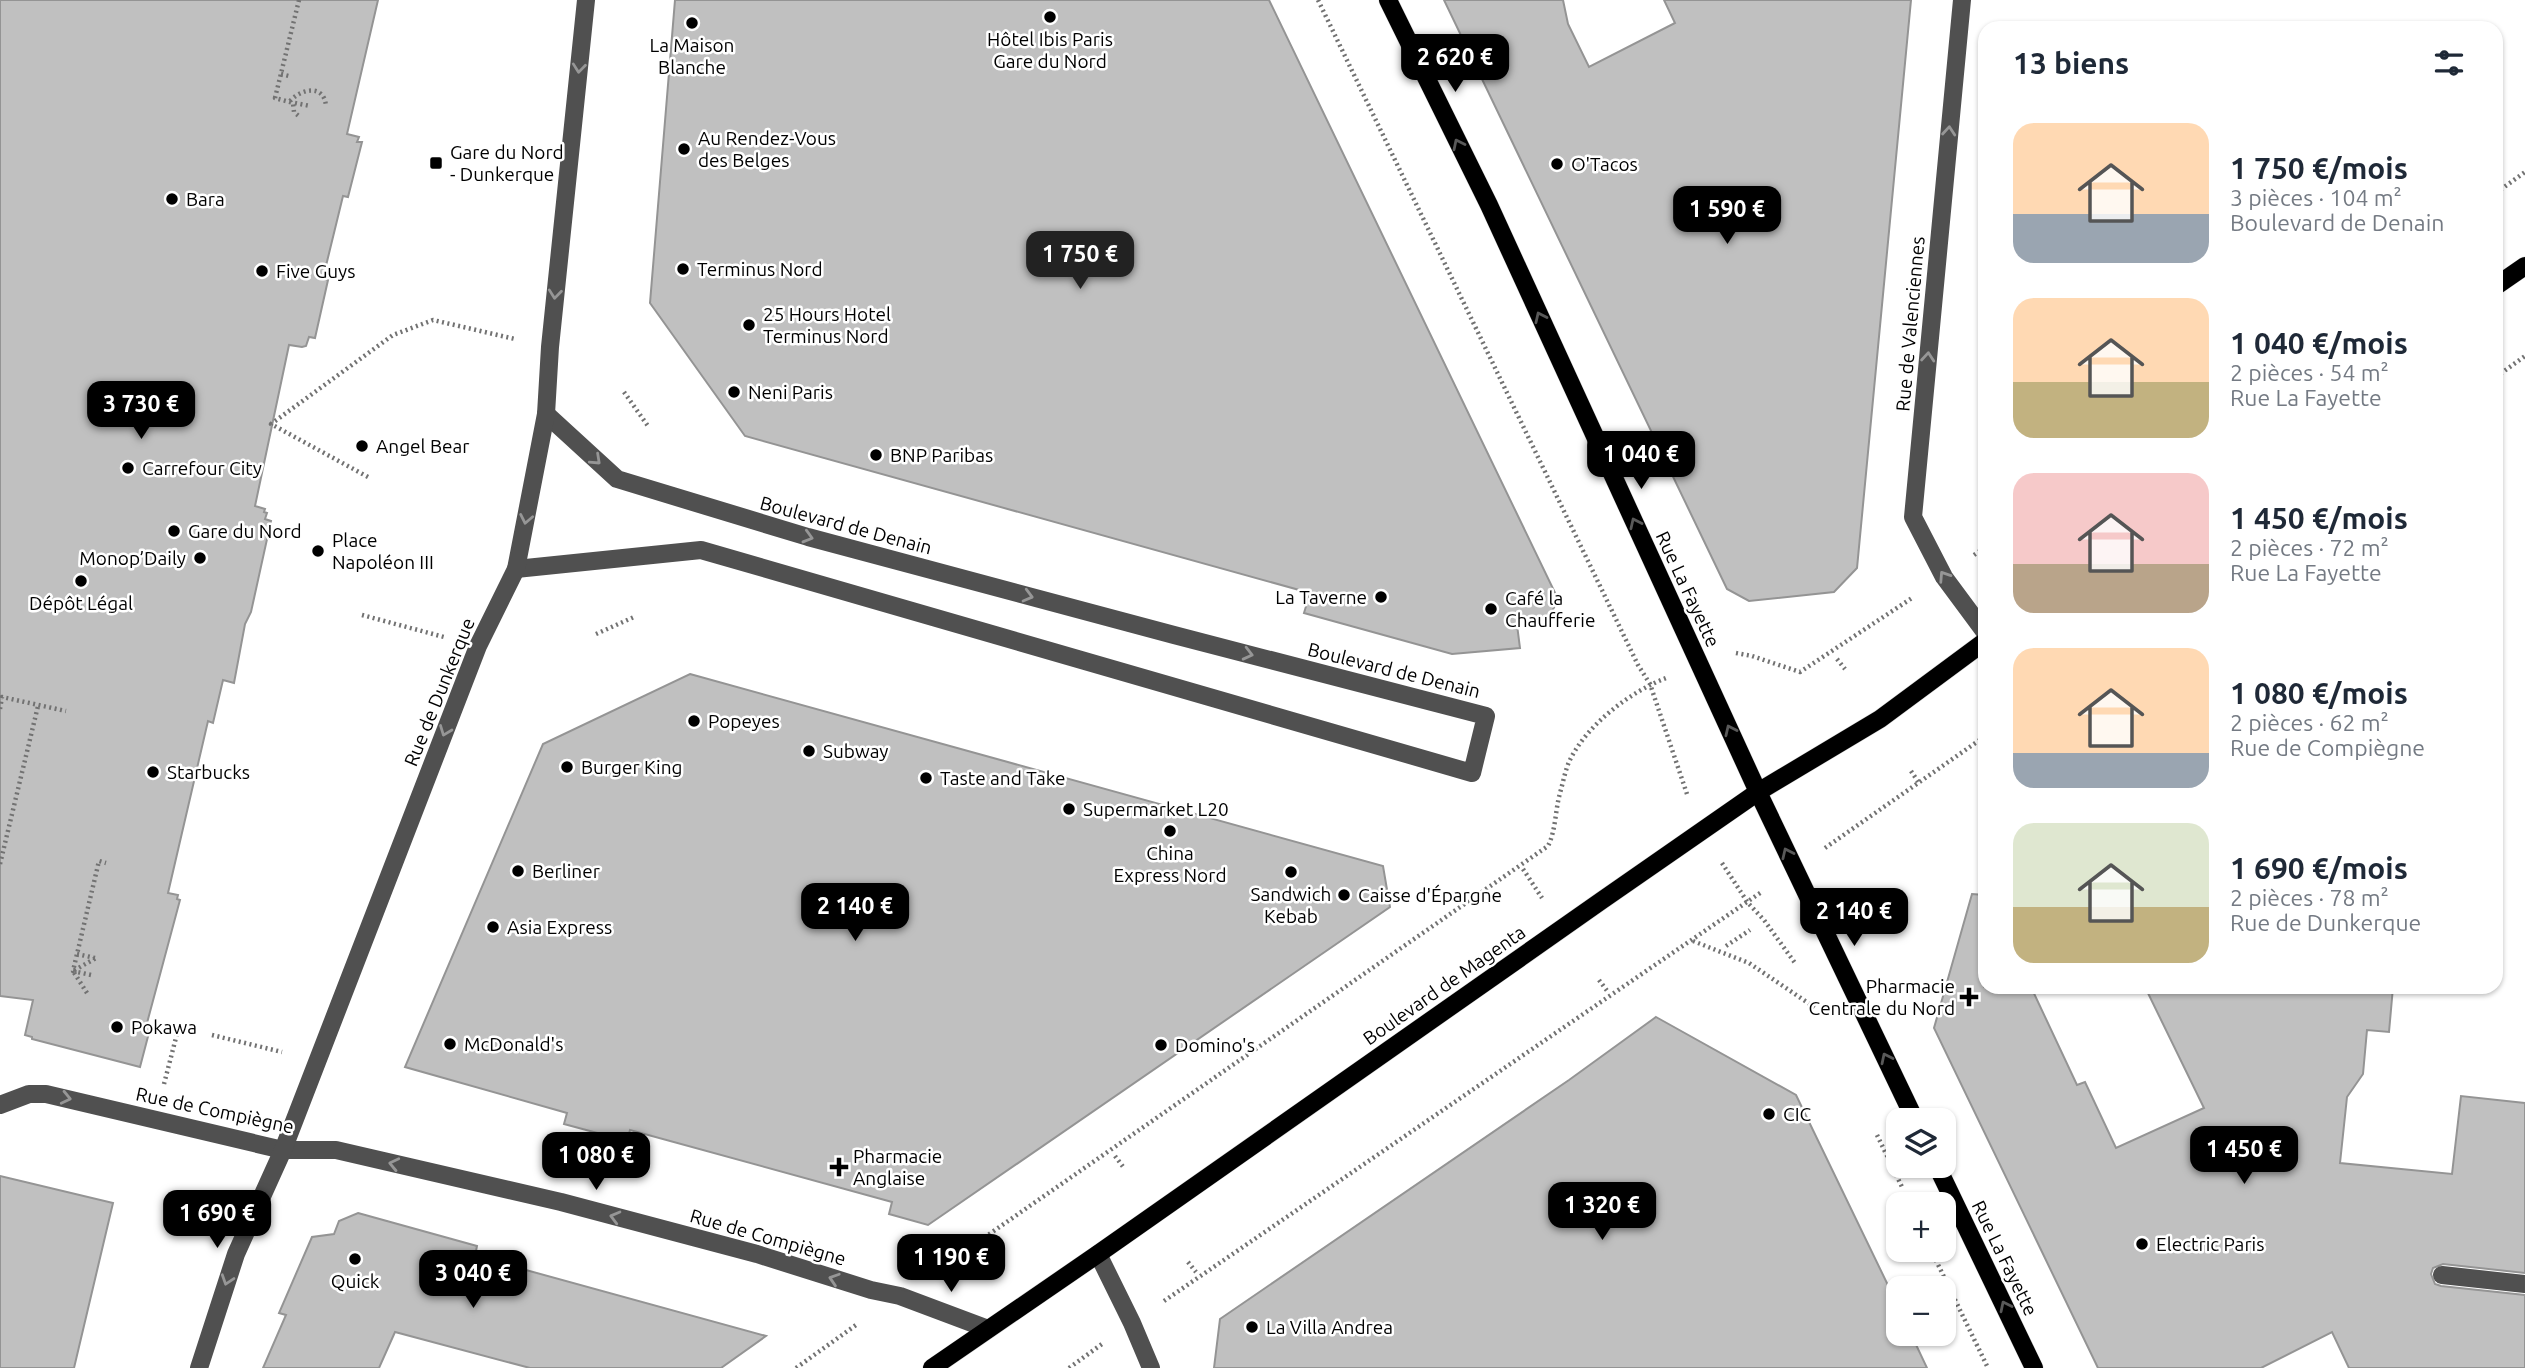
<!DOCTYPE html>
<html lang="fr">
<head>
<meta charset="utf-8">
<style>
	body { margin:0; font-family:Ubuntu,sans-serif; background:#f2f2f3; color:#1f2937; height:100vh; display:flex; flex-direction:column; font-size:26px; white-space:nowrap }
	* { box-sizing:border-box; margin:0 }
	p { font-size:23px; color:#747a83 }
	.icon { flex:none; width:38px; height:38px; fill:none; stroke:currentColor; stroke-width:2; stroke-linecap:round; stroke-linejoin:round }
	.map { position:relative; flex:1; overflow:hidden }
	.panel { position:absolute; left:1978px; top:21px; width:525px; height:973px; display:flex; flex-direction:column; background:#fff; border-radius:21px; box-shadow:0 2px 5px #0004 }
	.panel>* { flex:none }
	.tools { position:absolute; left:1886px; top:1108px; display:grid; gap:14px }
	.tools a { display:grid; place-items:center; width:70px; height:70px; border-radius:14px; background:#fff; box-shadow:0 2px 5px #0004; font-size:35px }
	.price { position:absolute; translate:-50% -60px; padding:0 16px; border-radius:14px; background:#000; color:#fff; font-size:23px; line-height:46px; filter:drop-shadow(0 2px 4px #0008) }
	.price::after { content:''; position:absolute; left:50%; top:42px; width:21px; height:16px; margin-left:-10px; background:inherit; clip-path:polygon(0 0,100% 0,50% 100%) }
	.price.current { background:#222; color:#fff }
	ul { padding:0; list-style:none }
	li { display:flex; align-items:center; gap:21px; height:175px; padding:0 35px }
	li span { display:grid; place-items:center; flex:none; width:196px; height:140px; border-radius:21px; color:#555 }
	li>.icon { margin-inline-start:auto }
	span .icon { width:84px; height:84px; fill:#fffc; stroke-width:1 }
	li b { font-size:30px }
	h2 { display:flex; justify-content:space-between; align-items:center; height:84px; padding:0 35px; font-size:30px }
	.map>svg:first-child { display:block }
</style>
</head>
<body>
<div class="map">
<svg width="2525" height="1368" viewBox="0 0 2525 1368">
	<rect width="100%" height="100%" fill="#fff"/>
	<g fill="#c0c0c0" stroke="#949494" stroke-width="2">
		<polygon points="0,0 378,0 347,134 359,137 357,142 362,142 348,197 343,196 323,278 328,280 315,338 309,337 306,346 302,347 289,345 255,506 265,509 264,512 267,513 265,519 271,521 251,612 245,624 234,683 223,680 213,723 208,721 168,893 178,895 177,899 180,900 147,1023 151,1025 140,1067 32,1039 32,1037 25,1035 33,1000 0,996"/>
		<polygon points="675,0 1269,0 1558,599 1547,622 1517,625 1520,648 1452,654 1304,613 1310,593 745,436 650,303"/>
		<polygon points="1444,0 1563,0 1568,24 1589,67 1675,23 1664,0 1911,0 1857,568 1834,592 1749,601 1727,589"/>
		<polygon points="690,674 1383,866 1390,907 928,1225 889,1214 892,1202 630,1130 627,1141 564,1124 567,1113 405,1067 543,744"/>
		<polygon points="1972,894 1984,895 1984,987 2031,987 2077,1085 2085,1082 2116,1148 2204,1108 2145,987 2393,987 2389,1032 2367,1030 2363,1074 2347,1097 2340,1163 2452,1174 2461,1096 2525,1103 2525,1273 2443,1264 2433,1268 2431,1274 2435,1284 2441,1286 2525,1295 2525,1368 2349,1368 2332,1332 2261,1368 2098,1368 1934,1028"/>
		<polygon points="1656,1017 1796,1095 1899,1308 1899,1334 1911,1334 1927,1368 1214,1368 1220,1319 1569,1080"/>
		<polygon points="0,1176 113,1203 74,1368 0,1368"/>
		<polygon points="358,1213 477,1246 475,1256 766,1336 721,1368 530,1368 395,1332 379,1368 263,1368 286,1315 279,1313 312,1237 334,1234 339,1221"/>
	</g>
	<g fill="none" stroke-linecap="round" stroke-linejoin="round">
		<g stroke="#dbdbdb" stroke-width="19">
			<g id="major">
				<polyline points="1388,0 1489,205 1758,792 1915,1120"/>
				<polyline points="2496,286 2525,266"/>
				<polyline points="1937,1166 2034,1368"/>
				<polyline points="932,1368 1098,1254 1601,901 1758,792 1880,719 1984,642"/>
			</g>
		</g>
		<g stroke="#727272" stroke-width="4.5" stroke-dasharray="2 3.5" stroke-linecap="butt">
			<polyline points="299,0 275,98 293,103 294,112 300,117"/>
			<polyline points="1318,0 1638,665 1650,684 1688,797"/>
			<polyline points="281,74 289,76"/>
			<path d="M290 101C302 88 325 84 326 107"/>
			<polyline points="295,103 310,106"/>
			<polyline points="2496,193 2525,172"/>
			<polyline points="2496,377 2525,356"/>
			<polyline points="624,392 648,426"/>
			<polyline points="368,477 271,424 393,335 433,320 515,339"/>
			<polyline points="1974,555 1984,548"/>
			<polyline points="362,615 444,637"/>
			<polyline points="596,634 634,617"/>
			<polyline points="1736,653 1752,656 1800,672 1912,598"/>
			<polyline points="1837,659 1845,669"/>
			<polyline points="0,709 2,697 66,711"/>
			<polyline points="1911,771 1919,783"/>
			<polyline points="1825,848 1984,737"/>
			<polyline points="1722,863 1748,903 1764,920 1795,963"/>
			<polyline points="0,864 38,706"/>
			<polyline points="1523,869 1542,898"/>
			<polyline points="1693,941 1749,963 1817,1009"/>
			<polyline points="1726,946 1750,930"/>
			<polyline points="77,954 95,958"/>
			<polyline points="91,975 73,971 99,861 106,863"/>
			<polyline points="1599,980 1608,992"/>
			<polyline points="87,993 73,971 96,958"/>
			<polyline points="212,1035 282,1052"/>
			<polyline points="164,1084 179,1026"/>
			<polyline points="1877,1135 1902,1187"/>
			<polyline points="1115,1156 1124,1168"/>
			<polyline points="1931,1250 1988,1368"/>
			<polyline points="1188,1262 1196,1272"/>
			<path d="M939 1269 1548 846C1556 830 1555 811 1560 793 1563 783 1565 771 1569 762 1586 725 1630 692 1666 678"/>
			<polyline points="1164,1301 1763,891"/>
			<polyline points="796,1368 856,1325"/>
			<polyline points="1069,1368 1102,1344"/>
		</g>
		<g stroke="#505050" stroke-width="18">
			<polyline points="1962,0 1913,517 1944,577 1984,631"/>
			<polyline points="516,569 701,550 1472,773 1486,716 1174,635 808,537 617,479 546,414"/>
			<polyline points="0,1105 29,1094 46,1094 283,1150 336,1150 561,1202 757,1254 871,1290 900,1296 988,1329"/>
			<polyline points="1098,1254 1132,1323 1151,1368"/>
			<polyline points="2442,1275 2525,1284"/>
			<polyline points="199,1368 236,1254 283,1150 478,646 516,569 546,414 550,347 586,0"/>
		</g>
		<use href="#major" stroke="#000" stroke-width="18"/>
	</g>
	<defs><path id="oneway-chevron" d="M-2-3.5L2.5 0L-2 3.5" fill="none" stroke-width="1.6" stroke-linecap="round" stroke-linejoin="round" transform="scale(1.75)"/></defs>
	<g stroke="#969696">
		<use href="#oneway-chevron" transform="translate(579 68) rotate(96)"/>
		<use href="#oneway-chevron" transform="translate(1949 131) rotate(-85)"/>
		<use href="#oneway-chevron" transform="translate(555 294) rotate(96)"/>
		<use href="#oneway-chevron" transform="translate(1928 357) rotate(-85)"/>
		<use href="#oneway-chevron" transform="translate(596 460) rotate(43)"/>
		<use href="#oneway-chevron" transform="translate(526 519) rotate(101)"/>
		<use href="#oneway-chevron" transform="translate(808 537) rotate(16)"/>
		<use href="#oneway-chevron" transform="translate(1944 576) rotate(-123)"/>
		<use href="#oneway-chevron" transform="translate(1028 596) rotate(15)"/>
		<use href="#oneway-chevron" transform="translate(1248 654) rotate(14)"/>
		<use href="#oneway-chevron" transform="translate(445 731) rotate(111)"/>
		<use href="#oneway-chevron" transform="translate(66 1098) rotate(13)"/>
		<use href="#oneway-chevron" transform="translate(394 1164) rotate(-167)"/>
		<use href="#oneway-chevron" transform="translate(615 1217) rotate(-165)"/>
		<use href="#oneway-chevron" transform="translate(834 1279) rotate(-162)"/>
		<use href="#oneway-chevron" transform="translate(227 1280) rotate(108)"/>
	</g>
	<g stroke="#595959">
		<use href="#oneway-chevron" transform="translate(1458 144) rotate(-116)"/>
		<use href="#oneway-chevron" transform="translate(1540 317) rotate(-115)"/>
		<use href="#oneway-chevron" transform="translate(1635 523) rotate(-115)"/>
		<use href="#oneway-chevron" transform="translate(1730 730) rotate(-115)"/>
		<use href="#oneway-chevron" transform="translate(1787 853) rotate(-115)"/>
		<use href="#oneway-chevron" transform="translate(1886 1058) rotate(-116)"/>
		<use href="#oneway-chevron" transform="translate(2005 1306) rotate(-116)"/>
	</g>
	<g fill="#000" stroke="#fff" stroke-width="2.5">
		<circle cx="1050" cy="17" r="7"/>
		<circle cx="692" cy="23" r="7"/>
		<circle cx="684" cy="149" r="7"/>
		<rect x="429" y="156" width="14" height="14" rx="3.5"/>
		<circle cx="1557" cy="164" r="7"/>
		<circle cx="172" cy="199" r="7"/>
		<circle cx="683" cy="269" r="7"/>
		<circle cx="262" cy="271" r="7"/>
		<circle cx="749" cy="325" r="7"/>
		<circle cx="734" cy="392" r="7"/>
		<circle cx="362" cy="446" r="7"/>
		<circle cx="876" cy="455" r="7"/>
		<circle cx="128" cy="468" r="7"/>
		<circle cx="174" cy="531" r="7"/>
		<circle cx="318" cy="551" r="7"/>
		<circle cx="200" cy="558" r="7"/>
		<circle cx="81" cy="581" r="7"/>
		<circle cx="1381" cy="597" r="7"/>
		<circle cx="1491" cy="609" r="7"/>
		<circle cx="694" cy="721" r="7"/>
		<circle cx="809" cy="751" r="7"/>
		<circle cx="567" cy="767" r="7"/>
		<circle cx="153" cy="772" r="7"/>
		<circle cx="926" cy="778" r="7"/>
		<circle cx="1069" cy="809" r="7"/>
		<circle cx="1170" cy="831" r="7"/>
		<circle cx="518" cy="871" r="7"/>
		<circle cx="1291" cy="872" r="7"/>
		<circle cx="1344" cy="895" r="7"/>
		<circle cx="493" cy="927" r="7"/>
		<path d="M1965.5 986.5h7v7h7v7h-7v7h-7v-7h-7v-7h7z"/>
		<circle cx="117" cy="1027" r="7"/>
		<circle cx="450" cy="1044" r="7"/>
		<circle cx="1161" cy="1045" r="7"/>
		<circle cx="1769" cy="1114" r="7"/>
		<path d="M835.5 1156.5h7v7h7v7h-7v7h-7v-7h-7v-7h7z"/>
		<circle cx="2142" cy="1244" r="7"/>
		<circle cx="355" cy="1259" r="7"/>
		<circle cx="1252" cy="1327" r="7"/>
	</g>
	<g text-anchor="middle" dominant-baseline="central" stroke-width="5" stroke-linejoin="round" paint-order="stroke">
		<g font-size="19" fill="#000" stroke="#fff" text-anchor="start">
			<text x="1050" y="39" text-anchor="middle">Hôtel Ibis Paris<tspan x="1050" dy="22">Gare du Nord</tspan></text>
			<text x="692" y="45" text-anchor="middle">La Maison<tspan x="692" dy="22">Blanche</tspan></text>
			<text x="698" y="138">Au Rendez-Vous<tspan x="698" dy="22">des Belges</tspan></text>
			<text x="450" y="152">Gare du Nord<tspan x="450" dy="22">- Dunkerque</tspan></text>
			<text x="1571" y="164">O'Tacos</text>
			<text x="186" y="199">Bara</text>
			<text x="697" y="269">Terminus Nord</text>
			<text x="276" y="271">Five Guys</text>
			<text x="763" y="314">25 Hours Hotel<tspan x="763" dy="22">Terminus Nord</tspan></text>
			<text x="748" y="392">Neni Paris</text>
			<text x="376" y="446">Angel Bear</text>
			<text x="890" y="455">BNP Paribas</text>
			<text x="142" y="468">Carrefour City</text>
			<text x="188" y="531">Gare du Nord</text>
			<text x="332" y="540">Place<tspan x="332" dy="22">Napoléon III</tspan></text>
			<text x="186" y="558" text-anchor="end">Monop’Daily</text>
			<text x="1367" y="597" text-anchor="end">La Taverne</text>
			<text x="1505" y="598">Café la<tspan x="1505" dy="22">Chaufferie</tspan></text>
			<text x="81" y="603" text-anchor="middle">Dépôt Légal</text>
			<text x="708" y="721">Popeyes</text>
			<text x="823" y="751">Subway</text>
			<text x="581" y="767">Burger King</text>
			<text x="167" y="772">Starbucks</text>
			<text x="940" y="778">Taste and Take</text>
			<text x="1083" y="809">Supermarket L20</text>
			<text x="1170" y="853" text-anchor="middle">China<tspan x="1170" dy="22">Express Nord</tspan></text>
			<text x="532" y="871">Berliner</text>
			<text x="1291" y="894" text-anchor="middle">Sandwich<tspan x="1291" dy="22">Kebab</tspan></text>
			<text x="1358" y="895">Caisse d'Épargne</text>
			<text x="507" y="927">Asia Express</text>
			<text x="1955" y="986" text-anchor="end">Pharmacie<tspan x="1955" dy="22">Centrale du Nord</tspan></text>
			<text x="131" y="1027">Pokawa</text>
			<text x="464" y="1044">McDonald's</text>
			<text x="1175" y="1045">Domino's</text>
			<text x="1783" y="1114">CIC</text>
			<text x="853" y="1156">Pharmacie<tspan x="853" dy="22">Anglaise</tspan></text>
			<text x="2156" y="1244">Electric Paris</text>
			<text x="355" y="1281" text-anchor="middle">Quick</text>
			<text x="1266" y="1327">La Villa Andrea</text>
		</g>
		<g font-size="19" fill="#000" stroke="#fff">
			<text transform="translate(1910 324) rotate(-85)">Rue de Valenciennes</text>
			<text transform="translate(846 525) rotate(15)">Boulevard de Denain</text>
			<text transform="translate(1688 589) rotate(65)">Rue La Fayette</text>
			<text transform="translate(1394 670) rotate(14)">Boulevard de Denain</text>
			<text transform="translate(439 692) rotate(-68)">Rue de Dunkerque</text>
			<text transform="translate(1444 985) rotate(-35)">Boulevard de Magenta</text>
			<text transform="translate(215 1110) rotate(12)">Rue de Compiègne</text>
			<text transform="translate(768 1237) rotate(16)">Rue de Compiègne</text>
			<text transform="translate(2005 1258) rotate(64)">Rue La Fayette</text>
		</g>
	</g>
</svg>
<div class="tools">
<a><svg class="icon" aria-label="layers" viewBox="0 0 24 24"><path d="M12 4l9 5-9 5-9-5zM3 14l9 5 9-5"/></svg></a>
<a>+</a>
<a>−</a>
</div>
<b class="price" style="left:1455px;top:94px">2 620 €</b>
<b class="price" style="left:1727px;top:246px">1 590 €</b>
<b class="price current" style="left:1080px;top:291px">1 750 €</b>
<b class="price" style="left:141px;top:441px">3 730 €</b>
<b class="price" style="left:1641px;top:491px">1 040 €</b>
<b class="price" style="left:855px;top:943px">2 140 €</b>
<b class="price" style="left:1854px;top:948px">2 140 €</b>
<b class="price" style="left:2244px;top:1186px">1 450 €</b>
<b class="price" style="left:596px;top:1192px">1 080 €</b>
<b class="price" style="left:1602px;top:1242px">1 320 €</b>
<b class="price" style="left:217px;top:1250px">1 690 €</b>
<b class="price" style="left:951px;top:1294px">1 190 €</b>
<b class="price" style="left:473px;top:1310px">3 040 €</b>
<section class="panel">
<h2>13 biens<svg class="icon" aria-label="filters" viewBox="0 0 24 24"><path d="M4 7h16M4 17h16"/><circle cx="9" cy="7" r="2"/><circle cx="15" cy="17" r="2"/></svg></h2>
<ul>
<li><span style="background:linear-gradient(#ffd9b3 65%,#9aa5b1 0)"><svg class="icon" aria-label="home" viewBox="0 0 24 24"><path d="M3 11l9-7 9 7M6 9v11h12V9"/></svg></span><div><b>1 750 €/mois</b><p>3 pièces · 104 m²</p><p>Boulevard de Denain</p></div></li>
<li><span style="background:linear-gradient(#ffd9b3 60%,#c2b280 0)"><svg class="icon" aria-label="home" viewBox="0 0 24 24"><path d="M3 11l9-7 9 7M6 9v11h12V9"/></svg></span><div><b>1 040 €/mois</b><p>2 pièces · 54 m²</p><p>Rue La Fayette</p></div></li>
<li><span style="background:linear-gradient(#f6c9c9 65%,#b9a48a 0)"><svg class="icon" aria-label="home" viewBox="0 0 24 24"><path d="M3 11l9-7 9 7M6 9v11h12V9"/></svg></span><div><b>1 450 €/mois</b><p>2 pièces · 72 m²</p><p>Rue La Fayette</p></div></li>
<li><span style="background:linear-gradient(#ffd9b3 75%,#9aa5b1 0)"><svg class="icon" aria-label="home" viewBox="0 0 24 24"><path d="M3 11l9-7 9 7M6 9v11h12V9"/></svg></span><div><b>1 080 €/mois</b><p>2 pièces · 62 m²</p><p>Rue de Compiègne</p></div></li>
<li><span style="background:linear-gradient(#dfe7d0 60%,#c2b280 0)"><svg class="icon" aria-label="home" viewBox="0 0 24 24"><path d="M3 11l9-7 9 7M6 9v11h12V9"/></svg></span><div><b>1 690 €/mois</b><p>2 pièces · 78 m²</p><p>Rue de Dunkerque</p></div></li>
</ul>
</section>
</div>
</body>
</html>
